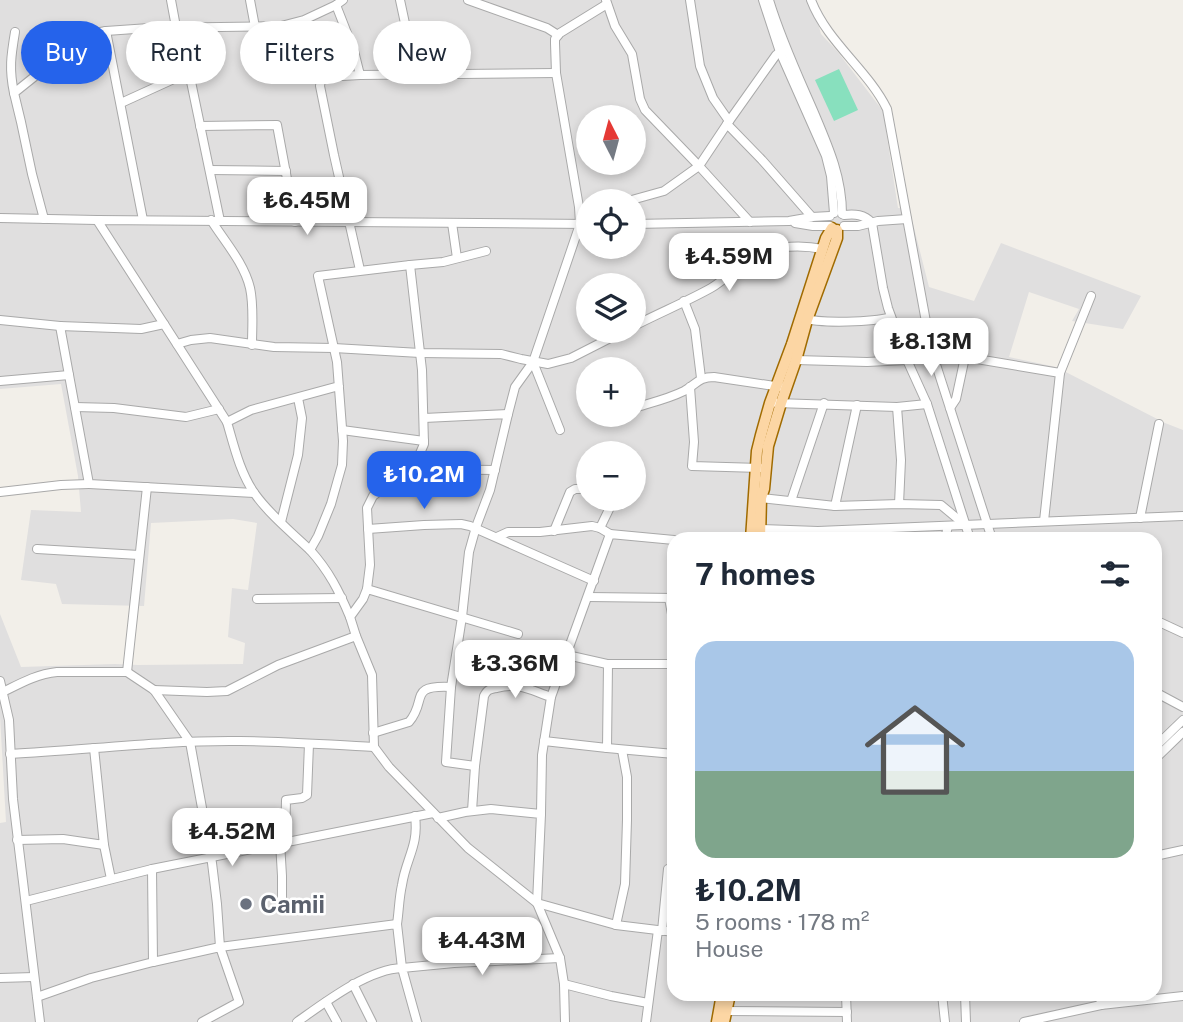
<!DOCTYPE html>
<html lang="en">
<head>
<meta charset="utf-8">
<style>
	body { margin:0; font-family:"Public Sans",sans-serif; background:#f2f2f3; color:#1f2937; height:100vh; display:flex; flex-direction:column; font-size:26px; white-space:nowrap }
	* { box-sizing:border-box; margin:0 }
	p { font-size:23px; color:#747a83 }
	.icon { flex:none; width:38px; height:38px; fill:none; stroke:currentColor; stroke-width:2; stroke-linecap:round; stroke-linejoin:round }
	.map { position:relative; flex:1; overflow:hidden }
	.sheet { position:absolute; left:667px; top:532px; width:495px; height:469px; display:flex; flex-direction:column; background:#fff; border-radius:21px; box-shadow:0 4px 10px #0003 }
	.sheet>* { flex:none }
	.hud { position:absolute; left:21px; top:21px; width:541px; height:63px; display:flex; gap:14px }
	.needle { width:46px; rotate:354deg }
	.tools { position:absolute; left:576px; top:105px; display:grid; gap:14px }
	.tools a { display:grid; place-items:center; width:70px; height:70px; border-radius:50%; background:#fff; box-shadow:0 4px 10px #0003; font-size:35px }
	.price { position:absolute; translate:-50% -60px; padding:0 16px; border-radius:14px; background:#fff; color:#222; font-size:23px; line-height:46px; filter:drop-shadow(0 2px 4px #0008) }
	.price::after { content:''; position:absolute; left:50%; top:42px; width:21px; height:16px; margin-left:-10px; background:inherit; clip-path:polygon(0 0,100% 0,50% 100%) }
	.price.current { background:#2563eb; color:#fff }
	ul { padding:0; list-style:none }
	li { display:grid; align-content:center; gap:14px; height:371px; padding:0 28px }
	li span { display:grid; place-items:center; height:217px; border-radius:21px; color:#555 }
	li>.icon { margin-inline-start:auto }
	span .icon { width:126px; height:126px; fill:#fffc; stroke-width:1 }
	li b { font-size:30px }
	h2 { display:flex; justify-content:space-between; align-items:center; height:84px; padding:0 28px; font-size:30px }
	.chip { padding:0 24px; border-radius:32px; background:#fff; box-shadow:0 4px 10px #0003; font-size:24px; line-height:63px }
	.chip.current { background:#2563eb; color:#fff }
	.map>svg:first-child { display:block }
</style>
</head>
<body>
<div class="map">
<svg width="1183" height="1022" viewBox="0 0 1183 1022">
	<rect width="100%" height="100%" fill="#f2efe9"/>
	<path fill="#e0dfdf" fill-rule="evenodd" d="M0 0H808L816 16 821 34 837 51 883 111 898 208H909L929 287 974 301 1001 243 1141 296 1123 329 1072 321 1079 309 1029 292 1009 357 1056 367 1165 423 1183 430V1022H0V823L6 822 0 716V614L21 667 115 664 138 665 243 664 245 643 228 637 232 588 248 590 257 523 233 519 151 523 144 606 62 604 56 584 21 580 31 510 81 512 78 476 61 384 0 389ZM588 117H634V163H588ZM588 201H634V247H588ZM588 285H634V331H588ZM588 369H634V415H588ZM588 453H634V499H588ZM674 539H1155V994H674Z"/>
	<polygon fill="#88e0be" points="839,69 858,110 834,121 815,80"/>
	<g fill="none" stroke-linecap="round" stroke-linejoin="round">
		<g stroke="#a9a9a9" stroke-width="10">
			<g id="minor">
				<polyline points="171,0 176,27"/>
				<polyline points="250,0 255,27"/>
				<polyline points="343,0 336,5 354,51 360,75 556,73"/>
				<polyline points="400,0 416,75"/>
				<polyline points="468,0 547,28 558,35"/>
				<polyline points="606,0 615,26 632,54 640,99 645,110 699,166 750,222"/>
				<polyline points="690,0 700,66 713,98 729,121"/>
				<polyline points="763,0 780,52 826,156 831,176 834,213"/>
				<path d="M769 0C781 40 799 78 815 115 829 148 842 178 842 214"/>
				<path d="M811 0C827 42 868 70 887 109L931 349 992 539"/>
				<polyline points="106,31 143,220"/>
				<polyline points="360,75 325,77 321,80 320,86 334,155 360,270"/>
				<path d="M14 93C9 69 11 56 15 32"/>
				<polyline points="121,103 189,72 220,221"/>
				<polyline points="727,124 776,55 784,49"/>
				<polyline points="200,126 277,125 295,222"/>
				<polyline points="210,170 286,171"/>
				<polyline points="628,201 664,191 699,166 727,124 762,160 812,217"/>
				<path d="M844 215C855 214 864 214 872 223L883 288 888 308 907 360 927 404 970 539"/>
				<polyline points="0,218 97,220"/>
				<polyline points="44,219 32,174 21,122 14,93 84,37 95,33 106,31 149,28 281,26 304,20 336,5"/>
				<path d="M211 220C225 242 244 263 250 288 254 306 252 326 252 345"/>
				<polyline points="452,223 457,258"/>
				<polyline points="795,223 813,226 830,226"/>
				<polyline points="634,224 789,221 812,217 830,216"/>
				<polyline points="844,226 858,226 878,221 907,219"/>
				<polyline points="410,265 443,262 486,251"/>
				<polyline points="684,301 695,329 701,378"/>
				<path d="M803 318C821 324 873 322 891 317"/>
				<polyline points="0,320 60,326"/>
				<polyline points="164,324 97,220 588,224"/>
				<path d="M634 326C659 313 686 302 711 288 723 281 734 270 745 262 768 246 797 244 823 249"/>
				<polyline points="177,344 191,340 210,338 274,347 334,348 420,353 501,354 521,359 548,364 571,358 624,331"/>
				<polyline points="796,360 867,362 907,360 949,355 965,357 1060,373 1044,521"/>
				<polyline points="533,362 560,430"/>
				<polyline points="1060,373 1091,296"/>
				<polyline points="0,381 69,375"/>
				<path d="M339 386 251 410 227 422C234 446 240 473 255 494 270 515 291 532 310 550L318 536 331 504 342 465 343 441 337 362 318 276 410 265 422 370 424 444 418 458 408 469 373 496 367 508 370 565 367 589"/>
				<polyline points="690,387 694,442 692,466 760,468"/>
				<polyline points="776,403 897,407 927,404"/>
				<polyline points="75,407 114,408 186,417 219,409"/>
				<polyline points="897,407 901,460 899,504"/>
				<path d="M634 408C650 403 668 399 684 391 697 384 698 377 714 377L781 387"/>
				<polyline points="950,408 956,399 965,357"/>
				<polyline points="508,414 515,387 533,362 580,224 579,207 556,73 555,43 555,39 560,33 607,4"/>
				<polyline points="424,418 508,414 490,490 476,527 469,552 462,617 451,687 446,762 475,766"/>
				<polyline points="227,422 164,324 141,329 60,326 89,484 254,493"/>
				<polyline points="342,430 424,441"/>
				<polyline points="408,469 495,470"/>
				<polyline points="0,492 61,485 89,484"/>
				<polyline points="761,498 835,506 899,504 941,505 965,525"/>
				<polyline points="791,501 824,403"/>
				<polyline points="835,506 857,405"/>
				<polyline points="1140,518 1159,424"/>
				<polyline points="281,522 298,455 302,418 298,398"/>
				<polyline points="600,528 614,499"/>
				<polyline points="368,529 424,525 461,524 470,526 594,581"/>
				<polyline points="761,529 818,531 1183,516"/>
				<polyline points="554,531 570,492 575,489 588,489"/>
				<polyline points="497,537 508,532 540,532 592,526 600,528 610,534"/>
				<polyline points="945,539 948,526"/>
				<polyline points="37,549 139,555"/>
				<path d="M310 550C329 571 339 591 350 617"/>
				<polyline points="588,597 674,598"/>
				<polyline points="669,598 674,625"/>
				<polyline points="257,599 342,598"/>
				<polyline points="1155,620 1183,633"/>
				<polyline points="356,636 350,617 363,599 367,589 518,634"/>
				<polyline points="567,655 607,664 674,664"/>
				<polyline points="127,672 147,487"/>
				<polyline points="0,681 9,720 13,799 40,1022"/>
				<polyline points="154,690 207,692 227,691 278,665 356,636 372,675 374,747 389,767 468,848 537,903 616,925 674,932"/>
				<path d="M3 692C21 683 37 674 57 672H127L154 690 190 742 212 863 217 904 220 947 397 924 402 968C368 969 324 1003 297 1022"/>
				<polyline points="1155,692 1183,707"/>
				<polyline points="551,697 610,534 674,540"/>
				<path d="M373 733 409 722C428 700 407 685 451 687"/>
				<polyline points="544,741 607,748 608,664"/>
				<polyline points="1155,747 1183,720"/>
				<polyline points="607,748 674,754"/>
				<path d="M10 754C87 750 163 740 240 741 285 741 330 745 374 747"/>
				<polyline points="672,755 674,726"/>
				<polyline points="1155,759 1183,732"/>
				<path d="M472 811 475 766 484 696C487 690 489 689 497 688 520 682 530 690 551 697L542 755 541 814"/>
				<polyline points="438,818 465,812 491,809 541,814 537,903 560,958 564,984 565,1022"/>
				<polyline points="17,840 63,839 104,845 94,748"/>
				<polyline points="285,841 286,800 302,798 307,795 309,744"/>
				<polyline points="280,842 282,876 282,903"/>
				<polyline points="104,845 111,879"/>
				<polyline points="1155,856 1183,850"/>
				<polyline points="26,901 152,869 433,813"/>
				<path d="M397 924C399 911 399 898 402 885 406 858 419 846 415 816"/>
				<polyline points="616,925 625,884 627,820 627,777 622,750"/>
				<polyline points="662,931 668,869"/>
				<polyline points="153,962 220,947 239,1002 202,1022"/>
				<polyline points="0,978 34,977"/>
				<polyline points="353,984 372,1022"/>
				<polyline points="564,984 611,996 648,1003"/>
				<polyline points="846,994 847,1022"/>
				<polyline points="942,994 945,1022"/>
				<polyline points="965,994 966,1022"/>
				<polyline points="1100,994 1101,1005"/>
				<polyline points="37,997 91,978 153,962 152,869"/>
				<polyline points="326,1002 337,1022"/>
				<polyline points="726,1011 847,1012"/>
				<polyline points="417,1022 402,968 454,963 560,958"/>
				<polyline points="646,1022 658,930"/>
				<polyline points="1024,1022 1101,1005 1183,996"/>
			</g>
		</g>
		<g stroke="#a06b00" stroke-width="13">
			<g id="major">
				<polyline points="751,539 757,451 761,435 770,403 792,344 826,238 832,228"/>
				<polyline points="760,539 761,498 764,489 768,446 781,403 796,360 807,320 837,238 837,230"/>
				<polyline points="717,1022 722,994"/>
				<polyline points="724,1022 730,994"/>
			</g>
		</g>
		<use href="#minor" stroke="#fff" stroke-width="8"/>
		<use href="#major" stroke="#fcd6a4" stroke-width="10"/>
	</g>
	<circle fill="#6b7280" stroke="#fff" stroke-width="2.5" cx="246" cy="904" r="7"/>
	<g text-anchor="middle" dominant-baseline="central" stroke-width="5" stroke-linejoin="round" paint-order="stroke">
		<g font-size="24" font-weight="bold" fill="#5b616d" stroke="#fff" text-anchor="start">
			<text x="260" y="904">Camii</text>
		</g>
	</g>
</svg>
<div class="tools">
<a><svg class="needle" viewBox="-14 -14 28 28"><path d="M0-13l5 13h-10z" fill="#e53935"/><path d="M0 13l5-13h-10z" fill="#747a83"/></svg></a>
<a><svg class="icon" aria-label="locate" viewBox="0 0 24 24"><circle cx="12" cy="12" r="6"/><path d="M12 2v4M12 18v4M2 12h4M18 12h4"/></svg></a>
<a><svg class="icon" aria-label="layers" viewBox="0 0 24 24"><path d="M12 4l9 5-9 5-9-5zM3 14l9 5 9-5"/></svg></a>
<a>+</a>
<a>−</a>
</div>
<b class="price" style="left:307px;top:237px">₺6.45M</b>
<b class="price" style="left:729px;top:293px">₺4.59M</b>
<b class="price" style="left:931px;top:378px">₺8.13M</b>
<b class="price current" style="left:424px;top:511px">₺10.2M</b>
<b class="price" style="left:515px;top:700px">₺3.36M</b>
<b class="price" style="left:232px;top:868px">₺4.52M</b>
<b class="price" style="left:482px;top:977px">₺4.43M</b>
<div class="hud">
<a class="chip current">Buy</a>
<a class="chip">Rent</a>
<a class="chip">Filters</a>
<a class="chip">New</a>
</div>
<section class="sheet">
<h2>7 homes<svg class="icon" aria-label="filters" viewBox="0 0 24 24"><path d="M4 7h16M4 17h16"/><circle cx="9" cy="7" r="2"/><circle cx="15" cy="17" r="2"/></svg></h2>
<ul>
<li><span style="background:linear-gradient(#a9c7e8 60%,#7fa58c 0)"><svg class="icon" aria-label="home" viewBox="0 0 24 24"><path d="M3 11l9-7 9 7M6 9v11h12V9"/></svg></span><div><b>₺10.2M</b><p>5 rooms · 178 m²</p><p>House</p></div></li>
</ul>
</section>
</div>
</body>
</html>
